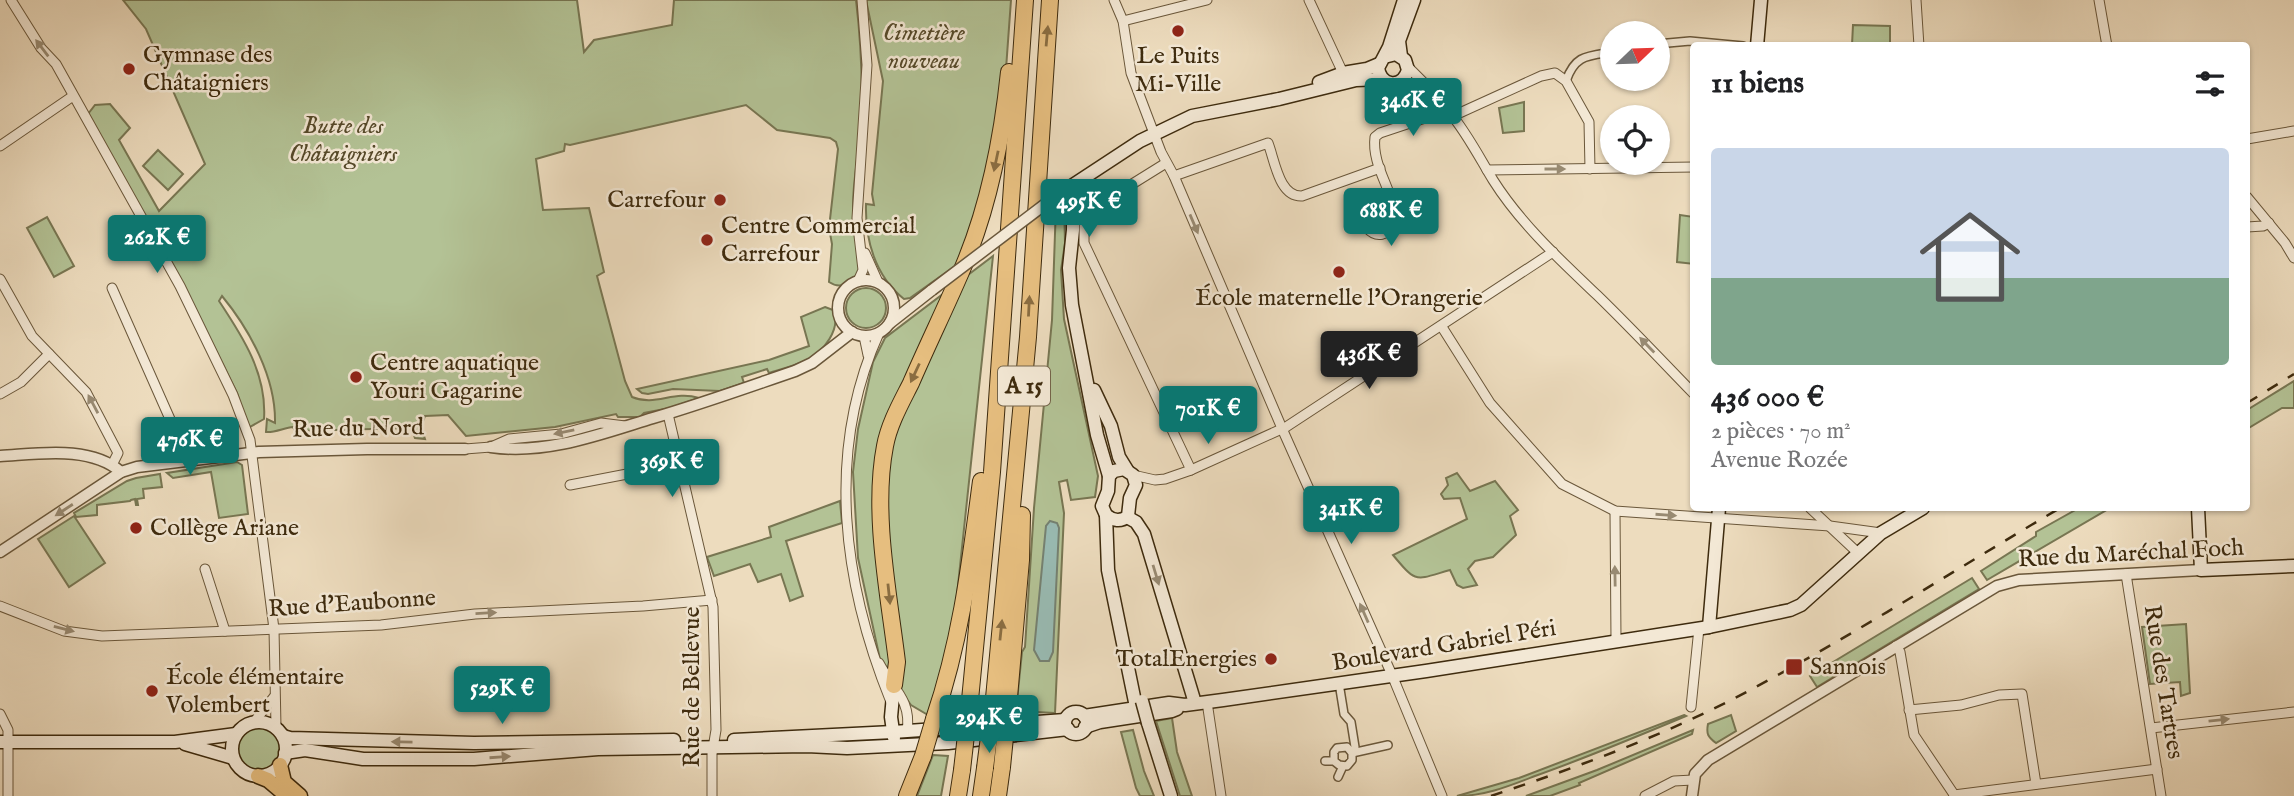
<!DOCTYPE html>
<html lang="fr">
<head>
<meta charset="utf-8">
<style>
	body { margin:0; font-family:"IM FELL English",serif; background:#f6f6f6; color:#202124; height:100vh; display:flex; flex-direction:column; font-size:26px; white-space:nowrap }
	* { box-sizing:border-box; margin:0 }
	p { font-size:23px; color:#757577 }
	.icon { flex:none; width:38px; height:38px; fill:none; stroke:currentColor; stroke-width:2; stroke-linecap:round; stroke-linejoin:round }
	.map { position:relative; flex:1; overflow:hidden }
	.details { position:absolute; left:1690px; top:42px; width:560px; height:469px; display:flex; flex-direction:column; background:#fff; border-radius:7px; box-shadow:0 2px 5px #0004 }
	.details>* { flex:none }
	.needle { width:46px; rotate:67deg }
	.fabs { position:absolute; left:1600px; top:21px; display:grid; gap:14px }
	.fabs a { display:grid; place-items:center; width:70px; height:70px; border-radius:50%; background:#fff; box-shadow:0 2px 5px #0004; font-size:35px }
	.price { position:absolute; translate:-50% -60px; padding:0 16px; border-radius:7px; background:#0f766e; color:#fff; font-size:23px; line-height:46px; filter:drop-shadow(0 2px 4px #0008) }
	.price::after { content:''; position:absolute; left:50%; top:42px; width:21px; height:16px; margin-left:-10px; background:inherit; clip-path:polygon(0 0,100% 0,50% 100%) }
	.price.active { background:#222; color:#fff }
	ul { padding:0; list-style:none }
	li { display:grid; align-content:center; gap:14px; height:371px; padding:0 21px }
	li span { display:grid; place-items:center; height:217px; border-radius:7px; color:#555 }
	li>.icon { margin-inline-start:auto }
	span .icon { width:126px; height:126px; fill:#fffc; stroke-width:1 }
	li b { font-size:30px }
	h2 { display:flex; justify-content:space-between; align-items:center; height:84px; padding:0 21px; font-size:30px }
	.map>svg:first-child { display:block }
</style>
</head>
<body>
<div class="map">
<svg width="2294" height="796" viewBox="0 0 2294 796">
	<rect width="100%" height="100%" fill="#eddcbe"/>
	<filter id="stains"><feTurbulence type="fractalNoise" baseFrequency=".00286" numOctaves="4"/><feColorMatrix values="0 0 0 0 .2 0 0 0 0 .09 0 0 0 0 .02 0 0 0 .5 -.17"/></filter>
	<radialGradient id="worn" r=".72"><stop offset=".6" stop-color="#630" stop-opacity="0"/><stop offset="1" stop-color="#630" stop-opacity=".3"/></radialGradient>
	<g fill="#b3c295" stroke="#787652" stroke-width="2">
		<path d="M123 0H577L584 52 594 40 672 25 674 0H856C861 42 863 83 861 125 859 152 853 179 853 206 854 230 863 254 858 276 848 283 841 290 829 282L832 244 829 228 838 149 836 142 830 138 777 130 746 105 570 145 565 144 564 151 536 159 543 210 589 208 604 272 597 276 625 381 632 397C656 407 673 390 699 398L670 408 644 413 640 417H618L616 414 555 427 466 436 448 415 425 416 421 427 425 439 415 438 411 428 295 431 293 427C284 428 274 433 266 432L267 419 275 423C276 378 250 330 222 296L219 301C243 337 267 374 264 419L248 428 237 393 182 282 88 114 95 105 110 104 130 128 119 140 159 211 205 164 146 29Z"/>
		<path d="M866 0H1011L1002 124 962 261 910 298 904 299C875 276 865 240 866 204L874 205 872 194 883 81Z"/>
		<polygon points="1853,25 1890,26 1890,45 1852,45"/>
		<polygon points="1524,102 1524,131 1503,133 1499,108"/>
		<polygon points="158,150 183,174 168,190 143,166"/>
		<polygon points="1064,201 1065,243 1061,270 1064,319 1098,476 1095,497 1071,500 1067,480 1059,482 1064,513 1055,713 1016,711 1022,652 1025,647 1034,508 1052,320 1056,205"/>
		<polygon points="1680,215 1694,217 1694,264 1677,262"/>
		<polygon points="47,217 74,266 54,277 27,228"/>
		<polygon points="993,256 956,604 948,647 928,715 911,705 881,664 858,558 853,472 858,429 873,362 885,338"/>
		<circle cx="866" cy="308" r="20"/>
		<path d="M825 307 833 310C842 329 823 352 807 360 795 366 782 369 769 373L767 369 742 377 744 383 720 391 673 389 648 394 642 393 637 389 769 360 809 346 801 317Z"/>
		<polygon points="2294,381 2294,408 2282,408 2247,429 2247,410"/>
		<polygon points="237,462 242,465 248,514 219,518 211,472 173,478 167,473"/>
		<path d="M1457 473 1470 491 1495 481 1518 510 1510 516 1516 535 1493 557 1475 561 1468 569 1477 585 1463 588 1457 585 1450 570C1415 580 1417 584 1393 555L1467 519 1460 498 1444 499 1441 494 1448 485 1446 478Z"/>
		<polygon points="160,474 162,487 143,489 144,498 137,499 138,505 136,505 135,499 131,500 130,501 97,505 97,515 76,517 74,513 127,481 136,478"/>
		<polygon points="840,501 842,523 786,541 803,596 790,601 781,574 758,582 750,564 714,576 707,557 771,537 769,527"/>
		<polygon points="2079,508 2110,508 1987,580 1981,571 2036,536 2036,532"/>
		<polygon points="74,516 105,563 69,587 38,539"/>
		<polygon points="1972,578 1979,589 1817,687 1810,676"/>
		<polygon points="2186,624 2190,693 2181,696 2180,682 2150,684 2142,627"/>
		<path d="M1684 715 1686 716C1636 737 1586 758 1535 776 1509 786 1485 796 1457 796L1519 778Z"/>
		<path d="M1731 715 1736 731 1716 743C1708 737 1706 734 1708 724Z"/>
		<polygon points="1172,718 1177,752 1192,796 1180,796 1156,721"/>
		<circle cx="259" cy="748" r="22"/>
		<polygon points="1133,730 1144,771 1154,796 1140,796 1136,788 1121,732"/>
		<polygon points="1693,730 1692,734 1579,783 1580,785 1550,796 1526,796 1597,770"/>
		<polygon points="933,755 948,756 941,796 917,796"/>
	</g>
	<polygon fill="#99bbb3" stroke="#758171" stroke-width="2" points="1050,521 1057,523 1059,528 1053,652 1049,661 1040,661 1034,650 1046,526"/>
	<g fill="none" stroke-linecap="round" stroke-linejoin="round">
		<g stroke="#6a573a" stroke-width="10">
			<g id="pedestrian">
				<polyline points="1657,44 1690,41 1743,46"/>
				<path d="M1566 81C1575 55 1587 56 1612 52"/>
				<polyline points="1339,683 1344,714 1351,722 1355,747 1352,753 1388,745"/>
				<polyline points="1325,761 1334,761 1339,765 1347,766 1352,760 1352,753 1347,747 1337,748 1334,752 1334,761"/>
				<polyline points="1338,777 1343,766"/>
			</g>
		</g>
		<g stroke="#6a573a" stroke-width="11">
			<g id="minor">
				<polyline points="11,0 41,48 56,64 180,286 233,395 250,440 274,629 276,727"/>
				<polyline points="1114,0 1123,21 1131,73 1161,152 1174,176 1284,433 1392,675 1442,796"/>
				<polyline points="1309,0 1343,73 1347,75"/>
				<polyline points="1916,0 1919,46"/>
				<polyline points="2099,0 2107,46"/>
				<polyline points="1123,21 1207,0"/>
				<polyline points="1408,67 1435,94"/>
				<path d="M1401 81C1446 88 1472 146 1493 180 1520 223 1560 260 1597 295 1630 327 1662 361 1694 394"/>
				<polyline points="1453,116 1541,76 1555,73 1566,81 1589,122 1590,169"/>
				<polyline points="2247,139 2294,131"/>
				<polyline points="0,146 73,96"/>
				<polyline points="1166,163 1084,214 1084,243 1191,470"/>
				<polyline points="1487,170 1694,167"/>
				<path d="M1174 176 1268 143C1275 161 1279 197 1302 196L1380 168"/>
				<polyline points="2247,197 2285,243 2294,258"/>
				<polyline points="2247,227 2263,226 2269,223"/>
				<path d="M1367 228C1377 239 1387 235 1395 224 1397 194 1371 168 1375 137L1380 133 1449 110"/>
				<polyline points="1367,228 1395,217"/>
				<polyline points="865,253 878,282"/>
				<polyline points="0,279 32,336 86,392 118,453 112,465"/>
				<polyline points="858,281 863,270 857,218 867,65 862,0"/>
				<polyline points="112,288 189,462"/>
				<polyline points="1442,327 1490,403 1562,484 1615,511 1830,526 1881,533"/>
				<path d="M879 333C825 453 843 584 891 702"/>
				<polyline points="864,336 868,355"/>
				<polyline points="0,394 21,382 49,354"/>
				<polyline points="668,414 713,607 716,730 712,754 712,796"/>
				<polyline points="465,449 491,447 509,439 561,434 601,423 625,426"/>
				<polyline points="1133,475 1155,480 1165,479 1191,470 1286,427 1553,252"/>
				<polyline points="570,485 679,464"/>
				<polyline points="1810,508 1858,553"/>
				<polyline points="1615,511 1616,640"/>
				<polyline points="205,569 225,631"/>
				<polyline points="2126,574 2161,796"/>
				<polyline points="0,606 64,631 102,636 381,625 475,614 643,606 712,600"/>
				<polyline points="1896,646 1900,652 1914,735 1955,796"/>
				<path d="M879 663C892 688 912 700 907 731"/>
				<polyline points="1207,702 1221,796"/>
				<polyline points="1691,707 1699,628"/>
				<polyline points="1909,710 1961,705 1999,695 2022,694 2036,784"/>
				<polyline points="0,714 8,730 8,796"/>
				<polyline points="254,722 274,697"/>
				<polyline points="2151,728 2294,712"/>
				<polyline points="1954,795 2157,769"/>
				<polyline points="1645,796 1674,781 1693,780"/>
			</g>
		</g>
		<g stroke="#6a573a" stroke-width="13">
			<g id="tertiary">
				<circle cx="866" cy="308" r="28"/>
				<polyline points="890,323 932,290"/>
				<path d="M491 447C546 455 601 434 653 418 701 404 748 387 795 371L812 363 852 332"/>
				<path d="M0 456C38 454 90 445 121 472"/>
				<polyline points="0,552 121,472 137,467 259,452 367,449 465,449"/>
				<polyline points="1692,796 1695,774 1708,760 1997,586 2019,580 2201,570"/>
			</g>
		</g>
		<g stroke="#3e2b0e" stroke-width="15">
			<g id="secondary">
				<polyline points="1757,46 1761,0"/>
				<polyline points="1401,56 1399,41 1414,0"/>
				<path d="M1384 57 1396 54 1405 60 1408 70C1402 89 1381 87 1378 68L1389 47 1404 0"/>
				<polyline points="1319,82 1343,73 1367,69 1379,64"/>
				<polyline points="1094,390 1111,426 1119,457 1127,470"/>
				<path d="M1124 469 1133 475 1136 485 1130 498 1128 516C1121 522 1113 521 1106 515L1102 506 1108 491 1109 476 1114 471Z"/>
				<polyline points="1109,476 1097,435 1072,305 1069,268 1073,230 1073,185 1140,141 1192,116 1279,99 1356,80 1382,79"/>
				<polyline points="2198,508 2201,570 2294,566"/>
				<polyline points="1106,515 1108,570 1135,702"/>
				<polyline points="1127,517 1136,522 1144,534 1195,703"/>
				<polyline points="1709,627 1719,508"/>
				<circle cx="1076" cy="723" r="11"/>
				<polyline points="1084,716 1169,703 1185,705 1223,700 1426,671 1709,627 1790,610 1801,605 1881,533 1923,508"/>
				<circle cx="259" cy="749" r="27"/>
				<polyline points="1148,723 1171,796"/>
				<polyline points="1085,727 1100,722 1172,711 1177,709"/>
				<polyline points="283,736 290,738 474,743 674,740"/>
				<polyline points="894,738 891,717 894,685"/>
				<polyline points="734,740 893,732 1065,720"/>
				<polyline points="0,742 175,742 236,734"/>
				<polyline points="185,744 233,758"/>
				<polyline points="285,753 305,750 363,759 474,759 598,749 807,746 847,748 948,743 1068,729"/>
			</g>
		</g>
		<g stroke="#3e2b0e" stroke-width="17">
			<g id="trunk">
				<polyline points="280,765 284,782 300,796"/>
				<polyline points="258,776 268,780 287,796"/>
			</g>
		</g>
		<g stroke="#3e2b0e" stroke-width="18">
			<g id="motorway">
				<path d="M894 685 897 662C889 595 872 513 885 446 889 424 901 403 911 383 927 346 945 309 961 272 989 208 1002 140 1009 72"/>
				<polyline points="1009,697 1021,560 1022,515"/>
				<polyline points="994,698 1028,337 1050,0"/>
				<polyline points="970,700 992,472 1025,0"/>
				<path d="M934 719C961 640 970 564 981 481"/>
				<polyline points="907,796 923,756"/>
				<polyline points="958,796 962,770"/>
				<polyline points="981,796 985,768"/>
				<polyline points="998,796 1002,767"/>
			</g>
		</g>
		<use href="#pedestrian" stroke="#f3e8d5" stroke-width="7"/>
		<use href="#minor" stroke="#f3e8d5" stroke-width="9"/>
		<use href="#tertiary" stroke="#f3e8d5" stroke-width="10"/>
		<use href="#secondary" stroke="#f3e8d5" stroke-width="12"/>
		<use href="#trunk" stroke="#e6be7f" stroke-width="14"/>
		<use href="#motorway" stroke="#e6be7f" stroke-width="16"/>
		<g stroke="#3e2b0e" stroke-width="2.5" stroke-dasharray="12 12" stroke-linecap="butt">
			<polyline points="2247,403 2294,374"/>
			<path d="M1491 796C1580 766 1669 734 1752 689 1857 633 1958 568 2060 508"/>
		</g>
		<g stroke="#6a573a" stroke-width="13" stroke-linecap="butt">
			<polyline id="tertiary-bridge" points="932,290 1056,196"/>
		</g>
		<g stroke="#3e2b0e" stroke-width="15" stroke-linecap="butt">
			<polyline id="secondary-bridge" points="1142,701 1148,723"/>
		</g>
		<g stroke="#3e2b0e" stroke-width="18" stroke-linecap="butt">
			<g id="motorway-bridge">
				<polyline points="923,756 934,719"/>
				<polyline points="1002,767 1009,697"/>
				<polyline points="985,768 994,698"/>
				<polyline points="962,770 970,700"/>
			</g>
		</g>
		<use href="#tertiary-bridge" stroke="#f3e8d5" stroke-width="10"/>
		<use href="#secondary-bridge" stroke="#f3e8d5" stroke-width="12"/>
		<use href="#motorway-bridge" stroke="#e6be7f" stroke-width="16"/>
	</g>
	<defs><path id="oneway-solid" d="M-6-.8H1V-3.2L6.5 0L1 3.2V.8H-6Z" transform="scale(1.75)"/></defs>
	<g fill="#8a6d41">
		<use href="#oneway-solid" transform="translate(1047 36) rotate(-85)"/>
		<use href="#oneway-solid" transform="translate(996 161) rotate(102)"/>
		<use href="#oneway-solid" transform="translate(1029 306) rotate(-87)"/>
		<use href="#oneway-solid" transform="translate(915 373) rotate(115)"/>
		<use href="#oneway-solid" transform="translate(889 594) rotate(84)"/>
		<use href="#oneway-solid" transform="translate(1001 630) rotate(-84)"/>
	</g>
	<g fill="#988a72">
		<use href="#oneway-solid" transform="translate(42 48) rotate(-127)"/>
		<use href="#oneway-solid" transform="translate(1555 169)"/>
		<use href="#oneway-solid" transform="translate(1194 224) rotate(67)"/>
		<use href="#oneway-solid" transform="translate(1647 345) rotate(-134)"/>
		<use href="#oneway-solid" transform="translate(93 404) rotate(-118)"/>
		<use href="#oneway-solid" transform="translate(564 432) rotate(168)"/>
		<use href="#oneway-solid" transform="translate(64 510) rotate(147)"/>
		<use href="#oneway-solid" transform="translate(1666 515) rotate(4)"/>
		<use href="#oneway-solid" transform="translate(1156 575) rotate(73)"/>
		<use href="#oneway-solid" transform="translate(1615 576) rotate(-91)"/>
		<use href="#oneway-solid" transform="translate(486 613) rotate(-3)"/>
		<use href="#oneway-solid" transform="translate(1364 613) rotate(-114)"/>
		<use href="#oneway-solid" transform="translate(64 629) rotate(14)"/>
		<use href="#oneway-solid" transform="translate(2219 720) rotate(-6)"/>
		<use href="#oneway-solid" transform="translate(402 742) rotate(-179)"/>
		<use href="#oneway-solid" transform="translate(500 757) rotate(-4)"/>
	</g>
	<g fill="#8f2418" stroke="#f3e8d5" stroke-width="2.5">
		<circle cx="1178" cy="31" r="7"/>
		<circle cx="129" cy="69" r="7"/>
		<circle cx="720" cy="200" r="7"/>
		<circle cx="707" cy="240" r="7"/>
		<circle cx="1339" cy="272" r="7"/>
		<circle cx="356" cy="377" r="7"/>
		<circle cx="136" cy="528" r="7"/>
		<circle cx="1271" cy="659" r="7"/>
		<rect x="1785" y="658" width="18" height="18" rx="3.5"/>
		<circle cx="152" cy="691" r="7"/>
	</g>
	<g text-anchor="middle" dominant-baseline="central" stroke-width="5" stroke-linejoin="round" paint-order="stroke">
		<rect fill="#f3e8d5" stroke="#74644a" stroke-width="2" x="998" y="366.5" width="52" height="39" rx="5"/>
		<g font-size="23" font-weight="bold" fill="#3e2b0e">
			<text x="1024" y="386">A 15</text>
		</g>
		<g font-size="24" font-style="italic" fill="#554929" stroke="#f3e8d5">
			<text x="924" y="33">Cimetière<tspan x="924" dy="28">nouveau</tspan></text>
			<text x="343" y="126">Butte des<tspan x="343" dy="28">Châtaigniers</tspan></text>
		</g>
		<g font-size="24" fill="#3e2b0e" stroke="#f3e8d5" text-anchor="start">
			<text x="143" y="55">Gymnase des<tspan x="143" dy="28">Châtaigniers</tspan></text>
			<text x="1178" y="56" text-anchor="middle">Le Puits<tspan x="1178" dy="28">Mi-Ville</tspan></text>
			<text x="706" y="200" text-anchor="end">Carrefour</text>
			<text x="721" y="226">Centre Commercial<tspan x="721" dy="28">Carrefour</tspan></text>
			<text x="1339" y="298" text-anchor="middle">École maternelle l'Orangerie</text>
			<text x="370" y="363">Centre aquatique<tspan x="370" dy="28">Youri Gagarine</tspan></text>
			<text x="150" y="528">Collège Ariane</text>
			<text x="1257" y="659" text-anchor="end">TotalEnergies</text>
			<text x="1810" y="667">Sannois</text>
			<text x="166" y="677">École élémentaire<tspan x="166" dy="28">Volembert</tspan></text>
		</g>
		<g font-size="24" fill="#3e2b0e" stroke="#f3e8d5">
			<text transform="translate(358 429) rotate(-1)">Rue du Nord</text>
			<text transform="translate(2131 554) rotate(-3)">Rue du Maréchal Foch</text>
			<text transform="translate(352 604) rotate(-4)">Rue d'Eaubonne</text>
			<text transform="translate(1444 646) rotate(-9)">Boulevard Gabriel Péri</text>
			<text transform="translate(2163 682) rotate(81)">Rue des Tartres</text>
			<text transform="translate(692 687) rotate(-90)">Rue de Bellevue</text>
		</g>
	</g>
	<rect width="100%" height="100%" filter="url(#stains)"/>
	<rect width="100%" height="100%" fill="url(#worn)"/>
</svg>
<div class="fabs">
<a><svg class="needle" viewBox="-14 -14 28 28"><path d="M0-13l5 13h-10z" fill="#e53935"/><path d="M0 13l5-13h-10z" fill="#757577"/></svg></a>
<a><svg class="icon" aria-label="locate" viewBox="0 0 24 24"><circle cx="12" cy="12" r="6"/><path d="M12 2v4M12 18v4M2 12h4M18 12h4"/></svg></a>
</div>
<b class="price" style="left:1413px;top:138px">346K €</b>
<b class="price" style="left:1089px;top:239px">495K €</b>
<b class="price" style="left:1391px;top:248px">688K €</b>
<b class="price" style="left:157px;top:275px">262K €</b>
<b class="price active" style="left:1369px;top:391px">436K €</b>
<b class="price" style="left:1208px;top:446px">701K €</b>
<b class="price" style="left:190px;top:477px">476K €</b>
<b class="price" style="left:672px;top:499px">369K €</b>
<b class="price" style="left:1351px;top:546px">341K €</b>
<b class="price" style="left:502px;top:726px">529K €</b>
<b class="price" style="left:989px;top:755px">294K €</b>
<section class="details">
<h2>11 biens<svg class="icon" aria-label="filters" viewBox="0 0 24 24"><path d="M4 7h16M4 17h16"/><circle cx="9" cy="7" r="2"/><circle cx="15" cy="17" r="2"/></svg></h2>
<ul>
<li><span style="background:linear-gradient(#c9d6e8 60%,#7fa58c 0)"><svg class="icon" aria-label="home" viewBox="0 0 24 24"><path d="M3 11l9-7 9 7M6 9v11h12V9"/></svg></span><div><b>436 000 €</b><p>2 pièces · 70 m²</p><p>Avenue Rozée</p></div></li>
</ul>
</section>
</div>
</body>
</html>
